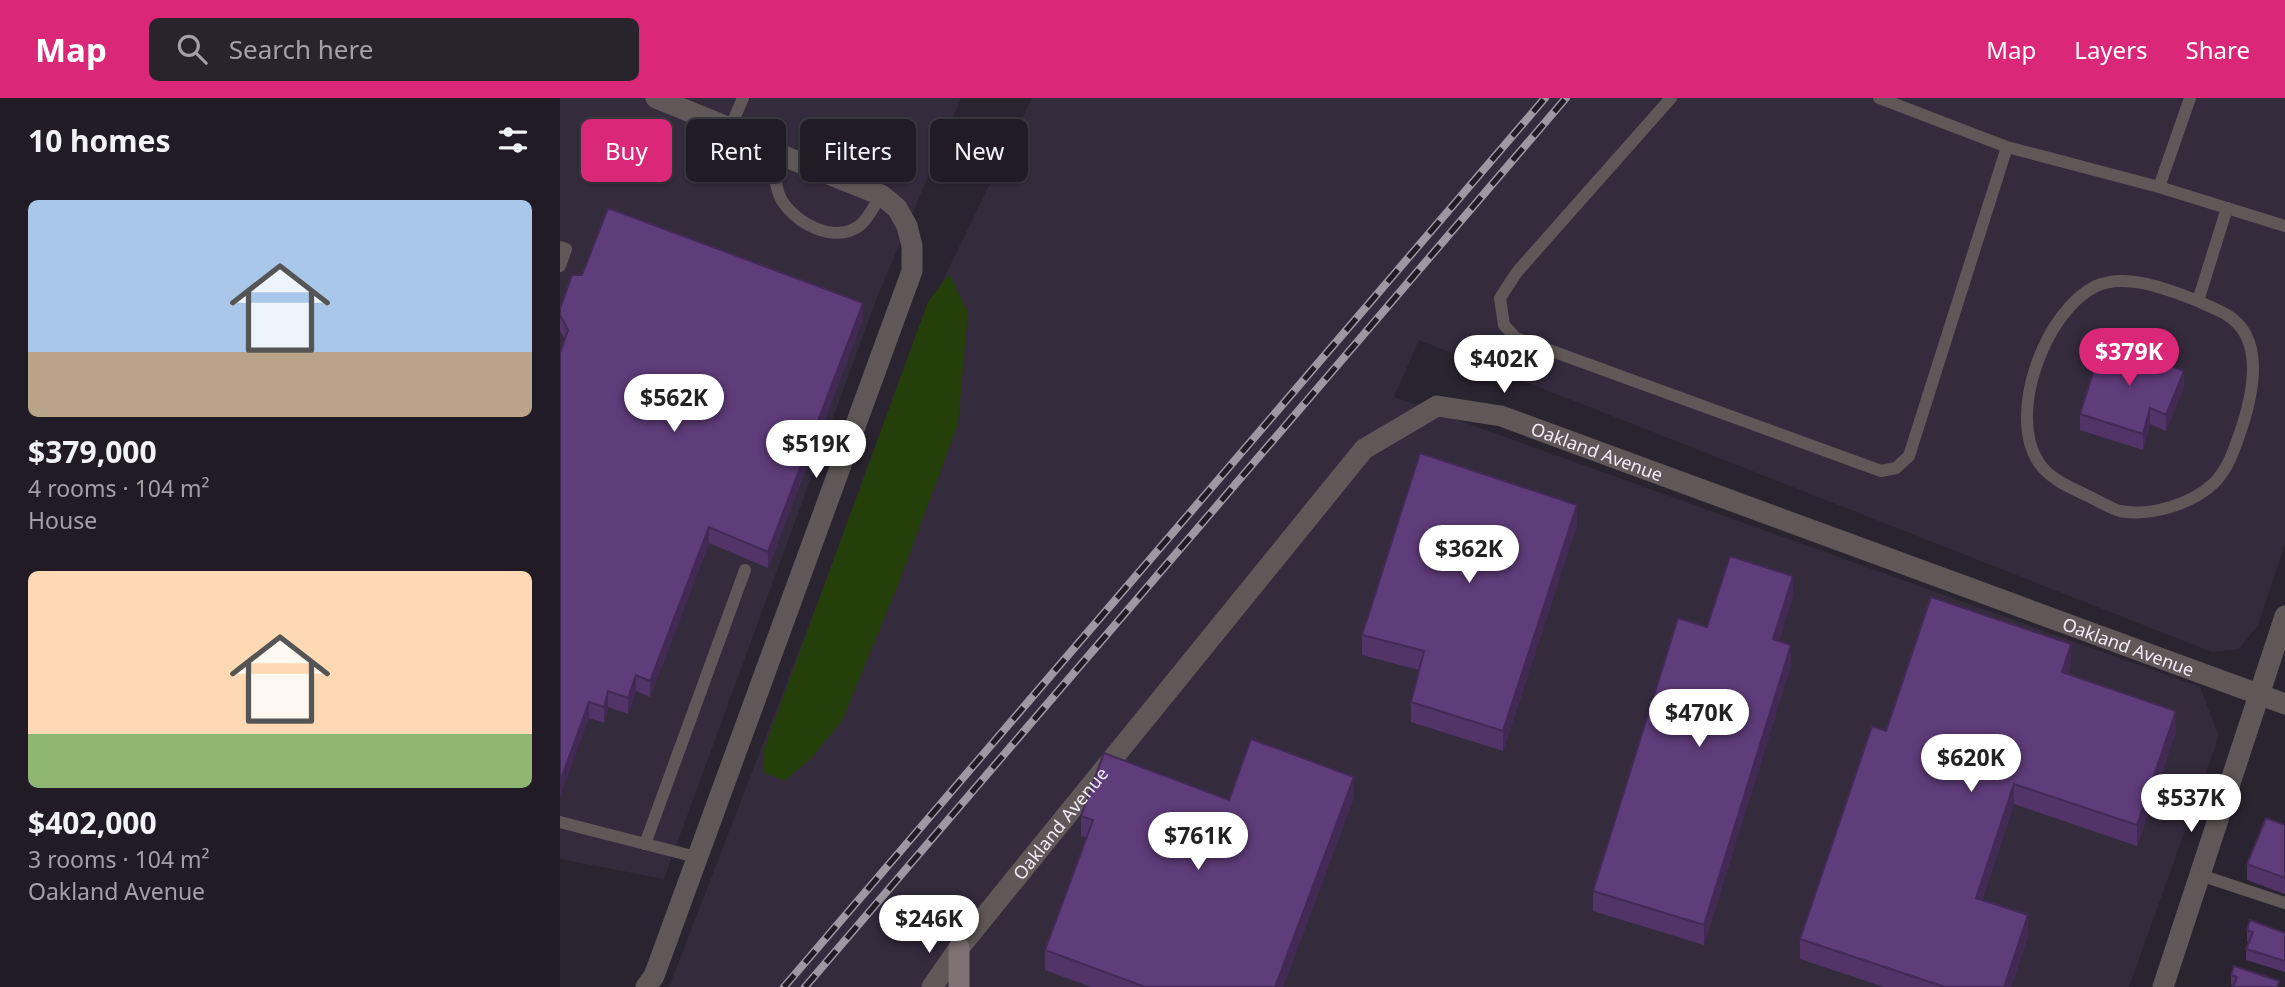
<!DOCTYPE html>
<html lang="en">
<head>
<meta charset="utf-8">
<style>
	body { margin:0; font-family:"Noto Sans",sans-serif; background:#28242c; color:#f1f3f6; height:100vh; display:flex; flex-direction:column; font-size:26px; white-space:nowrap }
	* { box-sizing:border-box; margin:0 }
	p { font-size:23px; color:#a2a1a6 }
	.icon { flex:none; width:38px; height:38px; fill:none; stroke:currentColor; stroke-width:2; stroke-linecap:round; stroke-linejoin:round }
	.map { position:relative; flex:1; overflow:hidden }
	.drawer { display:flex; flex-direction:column; background:#201b24; width:560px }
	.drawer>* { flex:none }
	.guide { position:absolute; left:21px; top:21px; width:665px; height:63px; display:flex; gap:14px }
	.price { position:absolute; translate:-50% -60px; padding:0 16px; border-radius:24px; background:#fff; color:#222; font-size:23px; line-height:46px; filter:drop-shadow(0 2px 4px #0008) }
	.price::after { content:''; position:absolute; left:50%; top:42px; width:21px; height:16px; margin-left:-10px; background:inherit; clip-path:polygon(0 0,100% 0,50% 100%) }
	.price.selected { background:#db2777; color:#fff }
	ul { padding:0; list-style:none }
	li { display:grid; align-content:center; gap:14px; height:371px; padding:0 28px }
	li span { display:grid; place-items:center; height:217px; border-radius:10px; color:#555 }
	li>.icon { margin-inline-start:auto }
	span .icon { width:126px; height:126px; fill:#fffc; stroke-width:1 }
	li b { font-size:30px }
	h2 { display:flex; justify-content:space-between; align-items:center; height:84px; padding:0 28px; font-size:30px }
	.tag { padding:0 24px; border-radius:10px; background:#201b24; box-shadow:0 2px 5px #0004,0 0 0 2px #3d3941; font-size:24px; line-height:63px }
	.tag.selected { background:#db2777; color:#fff }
	header { display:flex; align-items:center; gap:42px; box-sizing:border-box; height:98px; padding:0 35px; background:#db2777; color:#fff }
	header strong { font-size:33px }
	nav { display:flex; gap:38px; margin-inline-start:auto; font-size:24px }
	.search { width:490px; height:63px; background:#28242c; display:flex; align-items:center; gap:18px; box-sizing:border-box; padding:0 24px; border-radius:10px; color:#a2a1a6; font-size:26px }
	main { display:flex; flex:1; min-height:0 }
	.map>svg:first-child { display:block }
</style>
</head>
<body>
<header>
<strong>Map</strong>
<div class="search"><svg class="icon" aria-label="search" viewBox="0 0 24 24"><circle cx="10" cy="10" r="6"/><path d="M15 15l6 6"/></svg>Search here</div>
<nav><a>Map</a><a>Layers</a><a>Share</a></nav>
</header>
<main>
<section class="drawer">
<h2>10 homes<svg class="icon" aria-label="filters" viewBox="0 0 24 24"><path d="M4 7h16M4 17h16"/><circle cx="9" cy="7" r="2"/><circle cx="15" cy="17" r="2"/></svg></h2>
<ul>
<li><span style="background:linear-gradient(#a9c7e8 70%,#b9a48a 0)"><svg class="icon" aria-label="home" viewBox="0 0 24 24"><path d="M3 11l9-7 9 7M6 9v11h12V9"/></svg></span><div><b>$379,000</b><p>4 rooms · 104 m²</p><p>House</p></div></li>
<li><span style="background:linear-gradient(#ffd9b3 75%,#8fb573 0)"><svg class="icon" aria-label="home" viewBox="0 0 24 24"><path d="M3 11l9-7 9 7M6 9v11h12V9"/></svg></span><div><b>$402,000</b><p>3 rooms · 104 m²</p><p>Oakland Avenue</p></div></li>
</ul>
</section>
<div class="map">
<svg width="1725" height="889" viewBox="0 0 1725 889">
	<rect width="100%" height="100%" fill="#2a2430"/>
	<g fill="#342b3d">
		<polygon points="0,0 401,0 318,197 104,781 0,761"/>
		<polygon points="472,0 1725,0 1725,446 1698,527 1679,551 1652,554 859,242 834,299 1640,589 1659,638 1569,889 109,889 380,188"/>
	</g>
	<polygon fill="#243f0a" points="389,176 408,214 398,326 339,484 282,623 251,660 225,683 203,674 203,654 368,204"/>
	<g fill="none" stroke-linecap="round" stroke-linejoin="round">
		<g stroke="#605758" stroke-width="12">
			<polyline points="1111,0 957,174 940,200 944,227 956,240 1321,373 1336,370 1349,358 1447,49 1599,89"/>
			<polyline points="1319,0 1447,49"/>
			<polyline points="1630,0 1599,89 1725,128"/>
			<polyline points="170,30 183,0"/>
			<path d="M211 53C214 68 214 88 221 101 235 125 273 146 299 128 308 122 315 106 321 97"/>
			<polyline points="0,149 6,151 0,168"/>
			<path d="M1638 203C1610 192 1566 174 1536 188 1486 212 1446 316 1479 365 1490 381 1509 389 1526 397 1537 402 1549 410 1560 413 1590 419 1632 406 1654 385 1669 370 1675 349 1682 329 1693 295 1705 240 1667 217 1658 211 1647 208 1638 203L1667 110"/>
			<polyline points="0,724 136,759"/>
			<polyline points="85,746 185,472"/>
			<polyline points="1640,777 1725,805"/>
		</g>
		<g stroke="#605758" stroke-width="21">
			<polyline points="86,889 94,878 352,173 352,148 347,128 337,110 321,97 211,53 170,30 96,0"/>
			<path id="s1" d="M372 889 399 850 804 351 877 308 941 318 1725 606"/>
		</g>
		<polyline stroke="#605758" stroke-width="21" points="1603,889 1725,518"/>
		<polyline stroke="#7f7274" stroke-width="21" points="399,889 399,850"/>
		<g stroke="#9d98a2" stroke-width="8">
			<g id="rail">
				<polyline points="224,889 985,0"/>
				<polyline points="245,889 1006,0"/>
			</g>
		</g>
		<use href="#rail" stroke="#211b26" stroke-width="5" stroke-dasharray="16" stroke-linecap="butt"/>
	</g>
	<g fill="#523469">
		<polygon points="0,211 303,221 208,470 149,445 90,599 76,593 68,616 48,609 44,625 29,620 5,242 0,233"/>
		<polygon points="1624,289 1606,333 1590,326 1583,352 1520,332 1520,316"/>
		<polygon points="1017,427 943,653 851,624 851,604 859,572 802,557 802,537"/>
		<polygon points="1233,498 1219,543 1231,567 1144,847 1033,813 1033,793"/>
		<polygon points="1511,566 1508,576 1616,633 1577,748 1454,706 1422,802 1468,838 1451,889 1324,889 1240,861 1240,841"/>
		<polygon points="794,699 723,889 531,889 485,872 485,852 527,740 521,738 521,718 669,702"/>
		<polygon points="1725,727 1725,796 1687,782 1687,766"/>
		<polygon points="1687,832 1725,835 1725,874 1686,862 1686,851 1689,844 1687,843"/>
		<polygon points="1671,877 1719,889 1673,888 1671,887"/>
	</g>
	<g fill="#422a55">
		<polygon points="303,205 303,221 208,470 208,454"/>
		<polygon points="1624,273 1624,289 1606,333 1606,317"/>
		<polygon points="1590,310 1590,326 1583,352 1583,336"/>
		<polygon points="1017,407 1017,427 943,653 943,633"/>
		<polygon points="149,429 149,445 90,599 90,583"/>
		<polygon points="1233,478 1233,498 1213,562 1213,541"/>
		<polygon points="1511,546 1511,566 1502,595 1502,574"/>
		<polygon points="1231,547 1231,567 1144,847 1144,827"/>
		<polygon points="76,577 76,593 68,616 68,600"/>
		<polygon points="48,593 48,609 44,625 44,609"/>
		<polygon points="29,604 29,620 0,699 0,684"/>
		<polygon points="1616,613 1616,633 1577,748 1577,727"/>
		<polygon points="794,679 794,699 723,889 715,889"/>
		<polygon points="1454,686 1454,706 1416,820 1416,800"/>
		<polygon points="1468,817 1468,838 1451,889 1444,889"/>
	</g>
	<g fill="#5f3c7a" stroke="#422a55" stroke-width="2">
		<polygon points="48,110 303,205 208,454 149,429 90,583 76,577 68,600 48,593 44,609 29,604 0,684 0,255 8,232 0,217 0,211 12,177 22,177"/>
		<polygon points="1543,243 1624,273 1606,317 1590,310 1583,336 1520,316"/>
		<polygon points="860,355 1017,407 943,633 851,604 864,553 802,537"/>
		<polygon points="1170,458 1233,478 1213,541 1231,547 1144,827 1033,793 1118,520 1147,529"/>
		<polygon points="1371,499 1511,546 1502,574 1616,613 1577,727 1454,686 1416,800 1468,817 1444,889 1385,889 1240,841 1312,628 1326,633"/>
		<polygon points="691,641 794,679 715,889 585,889 485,852 533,722 521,718 544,655 669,702"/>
		<polygon points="1706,720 1725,727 1725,780 1687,766"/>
		<polygon points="1690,822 1725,835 1725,863 1686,851 1693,834 1687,832"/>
		<polygon points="1674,868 1719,883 1717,889 1673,889 1677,879 1671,877"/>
	</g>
	<g text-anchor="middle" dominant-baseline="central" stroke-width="7" stroke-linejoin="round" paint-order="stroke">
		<g font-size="18" fill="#f1edf6" stroke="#211b26">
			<text stroke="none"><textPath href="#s1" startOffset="942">Oakland Avenue</textPath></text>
			<text stroke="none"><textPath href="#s1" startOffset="1508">Oakland Avenue</textPath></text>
			<text stroke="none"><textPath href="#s1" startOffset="208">Oakland Avenue</textPath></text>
		</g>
	</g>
</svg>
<b class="price selected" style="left:1569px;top:290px">$379K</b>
<b class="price" style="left:944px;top:297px">$402K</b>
<b class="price" style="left:114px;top:336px">$562K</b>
<b class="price" style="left:256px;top:382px">$519K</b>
<b class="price" style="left:909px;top:487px">$362K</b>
<b class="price" style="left:1139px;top:651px">$470K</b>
<b class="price" style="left:1411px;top:696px">$620K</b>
<b class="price" style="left:1631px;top:736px">$537K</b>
<b class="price" style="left:638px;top:774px">$761K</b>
<b class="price" style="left:369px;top:857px">$246K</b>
<div class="guide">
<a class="tag selected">Buy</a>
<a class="tag">Rent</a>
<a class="tag">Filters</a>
<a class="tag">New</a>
</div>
</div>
</main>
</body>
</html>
